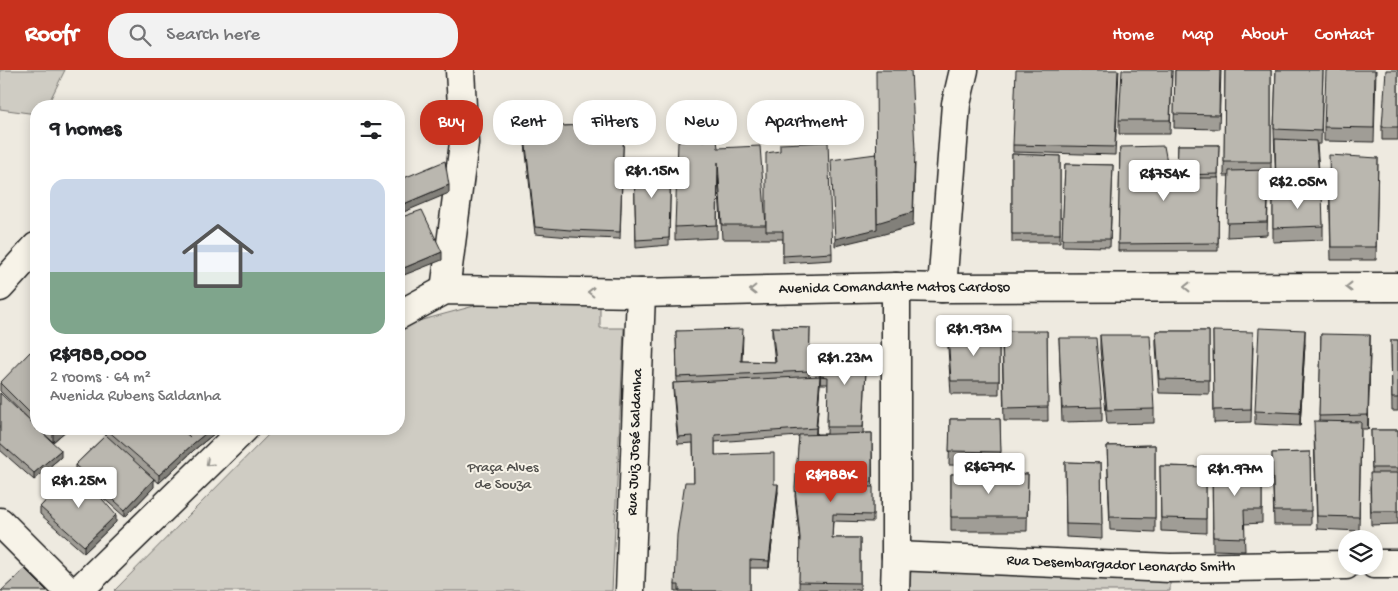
<!DOCTYPE html>
<html lang="en">
<head>
<meta charset="utf-8">
<style>
	body { margin:0; font-family:"Gochi Hand",sans-serif; background:#f2f2f2; color:#202124; height:100vh; display:flex; flex-direction:column; font-size:19px; white-space:nowrap }
	* { box-sizing:border-box; margin:0 }
	p { font-size:16px; color:#757577 }
	.icon { flex:none; width:28px; height:28px; fill:none; stroke:currentColor; stroke-width:2; stroke-linecap:round; stroke-linejoin:round }
	.map { position:relative; flex:1; overflow:hidden }
	.panel { position:absolute; left:30px; top:30px; width:375px; height:335px; display:flex; flex-direction:column; background:#fff; border-radius:20px; box-shadow:0 2px 12px #0003 }
	.panel>* { flex:none }
	.guide { position:absolute; left:420px; top:30px; width:475px; height:45px; display:flex; gap:10px }
	.controls { position:absolute; left:1338px; top:460px; display:grid; gap:10px }
	.controls a { display:grid; place-items:center; width:45px; height:45px; border-radius:50%; background:#fff; box-shadow:0 2px 12px #0003; font-size:25px }
	.price { position:absolute; translate:-50% -42px; padding:0 11px; border-radius:5px; background:#fff; color:#222; font-size:16px; line-height:32px; filter:drop-shadow(0 1px 2px #0008) }
	.price::after { content:''; position:absolute; left:50%; top:30px; width:15px; height:11px; margin-left:-8px; background:inherit; clip-path:polygon(0 0,100% 0,50% 100%) }
	.price.current { background:#c8321e; color:#fff }
	ul { padding:0; list-style:none }
	li { display:grid; align-content:center; gap:10px; height:265px; padding:0 20px }
	li span { display:grid; place-items:center; height:155px; border-radius:15px; color:#555 }
	li>.icon { margin-inline-start:auto }
	span .icon { width:90px; height:90px; fill:#fffc; stroke-width:1 }
	li b { font-size:21px }
	h2 { display:flex; justify-content:space-between; align-items:center; height:60px; padding:0 20px; font-size:21px }
	.pill { padding:0 18px; border-radius:20px; background:#fff; box-shadow:0 2px 12px #0003; font-size:18px; line-height:45px }
	.pill.current { background:#c8321e; color:#fff }
	header { display:flex; align-items:center; gap:30px; box-sizing:border-box; height:70px; padding:0 25px; background:#c8321e; color:#fff }
	header strong { font-size:24px }
	nav { display:flex; gap:28px; margin-inline-start:auto; font-size:18px }
	.search { width:350px; height:45px; background:#f2f2f2; display:flex; align-items:center; gap:12px; box-sizing:border-box; padding:0 18px; border-radius:20px; color:#757577; font-size:19px }
	.map>svg:first-child { display:block }
</style>
</head>
<body>
<header>
<strong>Roofr</strong>
<div class="search"><svg class="icon" aria-label="search" viewBox="0 0 24 24"><circle cx="10" cy="10" r="6"/><path d="M15 15l6 6"/></svg>Search here</div>
<nav><a>Home</a><a>Map</a><a>About</a><a>Contact</a></nav>
</header>
<div class="map">
<svg width="1398" height="521" viewBox="0 0 1398 521">
	<rect width="100%" height="100%" fill="#eeeae0"/>
	<filter id="ink" filterUnits="userSpaceOnUse"><feTurbulence type="fractalNoise" baseFrequency=".02" numOctaves="2"/><feDisplacementMap in="SourceGraphic" scale="10" xChannelSelector="R" yChannelSelector="G"/><feConvolveMatrix kernelMatrix="1 2 1 2 8 2 1 2 1" color-interpolation-filters="sRGB"/></filter>
	<g filter="url(#ink)">
		<g fill="#cfccc3" stroke="#767470">
			<polygon points="0,0 65,0 47,36 36,36 36,44 0,39"/>
			<polygon points="600,226 600,258 624,258 612,521 114,521 274,359 399,359 399,262 411,253 500,229"/>
			<polygon points="1170,498 1170,521 910,521 911,499"/>
		</g>
		<g fill="none" stroke-linecap="round" stroke-linejoin="round">
			<g stroke="#1c1c1c" stroke-width="31">
				<g id="minor">
					<polyline points="0,217 36,177"/>
					<polyline points="942,218 956,34 964,0"/>
					<polyline points="445,220 464,73 460,0"/>
					<polyline points="0,452 69,521"/>
					<path id="s1" d="M896 486 1170 498 1346 495"/>
					<polyline points="1374,494 1398,494"/>
					<path id="s2" d="M630 521 641 223"/>
					<polyline points="895,521 896,486 896,217"/>
				</g>
			</g>
			<g stroke="#1c1c1c" stroke-width="31">
				<g id="major">
					<path id="s3" d="M399 245 445 220 641 223 896 217 942 218 1398 217"/>
					<polyline points="78,521 244,359"/>
				</g>
			</g>
			<use href="#minor" stroke="#f7f3e8" stroke-width="28"/>
			<use href="#major" stroke="#f7f3e8" stroke-width="28"/>
		</g>
		<g fill="#a09d96" stroke="#1c1c1c">
			<polygon points="1119,0 1115,85 1013,82 1013,75"/>
			<polygon points="1172,0 1170,64 1119,64 1119,50"/>
			<polygon points="1175,0 1221,0 1219,59 1174,58"/>
			<polygon points="1225,0 1271,0 1271,105 1269,105 1267,165 1227,167 1229,106 1224,106"/>
			<polygon points="1276,0 1323,0 1321,74 1317,74 1323,156 1323,170 1273,172 1273,122 1276,122 1274,59"/>
			<polygon points="1376,0 1374,72 1324,71 1324,57"/>
			<polygon points="1398,0 1398,70 1382,70 1382,57"/>
			<polygon points="624,53 620,169 570,167 535,164 524,65 524,58"/>
			<polygon points="1178,75 1219,75 1218,108 1219,108 1218,181 1118,181 1120,77 1170,108 1177,108"/>
			<polygon points="718,78 766,154 832,183 832,190 783,193 783,169 722,169 718,105 717,168 675,170 675,157"/>
			<polygon points="1012,84 1060,86 1060,172 1012,172"/>
			<polygon points="1378,88 1376,190 1331,190 1329,99"/>
			<polygon points="671,90 669,175 636,178 634,92"/>
			<polygon points="1065,94 1113,95 1110,177 1062,176"/>
			<polygon points="772,257 810,258 809,307 820,314 816,364 827,364 828,314 820,314 820,306 867,280 863,363 872,363 873,452 833,451 832,468 860,468 860,520 799,520 800,473 795,426 799,366 715,372 715,385 774,414 778,422 769,498 750,498 750,521 675,521 675,515 694,412 693,373 678,374 673,320 673,313 677,313 676,261 743,266 742,291 775,292 772,265"/>
			<polygon points="1047,261 1048,351 1004,351 1002,274"/>
			<polygon points="1156,261 1209,261 1209,324 1159,323 1156,275"/>
			<polygon points="1213,261 1253,276 1251,352 1214,353"/>
			<polygon points="36,264 36,278 33,275 33,267"/>
			<polygon points="948,264 999,264 999,324 951,324 948,278"/>
			<polygon points="1321,264 1370,279 1368,359 1361,359 1359,461 1317,459 1314,365 1319,352"/>
			<polygon points="1100,265 1154,339 1154,353 1107,354 1100,279"/>
			<polygon points="1059,268 1102,337 1102,351 1062,352"/>
			<polygon points="1391,270 1398,270 1398,341 1392,341"/>
			<polygon points="1305,274 1300,356 1255,354 1255,341"/>
			<polygon points="36,288 36,356 0,321 0,313"/>
			<polygon points="0,323 61,387 34,410 0,380"/>
			<polygon points="950,349 1000,349 1001,396 949,395"/>
			<polygon points="39,359 68,359 53,372"/>
			<polygon points="106,359 220,359 194,380 159,413 139,396 154,417 125,447 94,420 116,452 84,483 40,444 40,437 75,400 75,395 106,365"/>
			<polygon points="1371,360 1398,360 1398,454 1371,455 1370,417 1372,403"/>
			<polygon points="1155,375 1155,462 1110,460 1107,376"/>
			<polygon points="1310,382 1311,455 1274,455 1272,383"/>
			<polygon points="1065,392 1101,393 1102,469 1066,467"/>
			<polygon points="1262,393 1262,453 1244,454 1245,481 1213,480 1212,396"/>
			<polygon points="1160,396 1206,397 1206,463 1161,461"/>
			<polygon points="951,404 1028,404 1027,461 951,461"/>
		</g>
		<g fill="#82807a" stroke="#1c1c1c">
			<polygon points="915,93 913,156 877,166 835,176 835,169"/>
			<polygon points="449,115 449,123 399,144 399,136"/>
			<polygon points="442,182 442,190 399,207 399,200"/>
			<polygon points="1305,260 1305,274 1300,356 1300,343"/>
			<polygon points="1370,265 1370,279 1368,359 1368,345"/>
			<polygon points="820,306 820,314 816,365 816,358"/>
			<polygon points="59,359 68,359 53,372 53,364"/>
			<polygon points="211,359 220,359 194,380 159,413 159,405 194,373"/>
			<polygon points="61,380 61,387 34,410 34,403"/>
			<polygon points="154,409 154,417 125,447 125,440"/>
			<polygon points="778,414 778,422 769,498 769,491"/>
			<polygon points="116,445 116,452 84,483 84,476"/>
		</g>
		<g fill="#bab7af" stroke="#1c1c1c">
			<polygon points="876,0 911,0 915,80 913,142 877,153"/>
			<polygon points="1016,0 1118,0 1115,77 1013,75"/>
			<polygon points="1122,0 1172,0 1170,50 1119,50"/>
			<polygon points="1175,0 1220,0 1219,45 1174,44"/>
			<polygon points="1225,0 1271,0 1271,92 1224,92"/>
			<polygon points="1276,0 1323,0 1321,61 1274,59"/>
			<polygon points="1326,0 1375,0 1374,58 1324,57"/>
			<polygon points="1386,0 1398,0 1398,57 1382,57"/>
			<polygon points="624,53 620,162 570,160 535,157 524,58"/>
			<polygon points="1275,69 1316,71 1320,116 1276,117"/>
			<polygon points="717,70 718,78 760,76 766,155 722,155 718,92 717,155 675,157 678,72"/>
			<polygon points="828,72 832,183 783,186 783,161 766,161 766,83 780,81 780,74"/>
			<polygon points="1178,75 1219,75 1218,104 1177,105"/>
			<polygon points="1164,76 1170,108 1219,108 1218,173 1118,174 1120,77"/>
			<polygon points="876,84 877,159 835,169 831,90"/>
			<polygon points="1012,84 1060,86 1060,164 1012,164"/>
			<polygon points="1329,85 1378,88 1376,177 1331,177"/>
			<polygon points="671,90 669,168 636,170 634,92"/>
			<polygon points="445,91 449,115 399,136 399,110"/>
			<polygon points="1065,94 1113,95 1110,169 1062,169"/>
			<polygon points="1269,100 1267,152 1227,153 1229,101"/>
			<polygon points="1273,122 1322,122 1323,156 1273,158"/>
			<polygon points="422,140 442,182 399,200 399,148"/>
			<polygon points="772,257 810,258 809,301 677,307 676,261 743,259 741,291 776,292"/>
			<polygon points="1259,258 1305,260 1300,343 1255,341"/>
			<polygon points="1002,261 1047,261 1048,337 1004,338"/>
			<polygon points="1156,261 1209,261 1209,310 1159,309"/>
			<polygon points="1213,261 1253,262 1251,339 1214,340"/>
			<polygon points="36,264 36,271 33,267"/>
			<polygon points="948,264 999,264 999,311 951,311"/>
			<polygon points="1321,264 1370,265 1368,345 1319,346"/>
			<polygon points="1100,265 1150,265 1154,339 1107,340"/>
			<polygon points="1059,268 1096,268 1102,337 1062,338"/>
			<polygon points="1391,270 1398,270 1398,328 1392,328"/>
			<polygon points="822,278 867,280 863,357 827,357 828,307 820,306"/>
			<polygon points="30,282 36,288 36,349 0,313"/>
			<polygon points="820,306 816,358 715,365 715,385 774,383 774,414 778,414 769,491 750,490 750,521 679,521 679,515 675,515 677,465 685,412 694,412 693,366 678,367 673,313"/>
			<polygon points="0,323 36,357 36,359 38,359 61,380 34,403 0,373"/>
			<polygon points="950,349 1000,349 1001,382 949,381"/>
			<polygon points="1314,351 1361,352 1359,447 1317,446"/>
			<polygon points="47,359 59,359 53,364"/>
			<polygon points="106,359 181,359 190,367 182,359 211,359 194,373 159,405"/>
			<polygon points="1371,360 1398,360 1398,398 1372,398"/>
			<polygon points="872,363 872,412 809,417 873,417 873,445 833,444 832,468 860,468 860,513 799,512 800,468 795,418 799,365"/>
			<polygon points="106,365 154,409 125,440 75,395"/>
			<polygon points="1155,375 1155,448 1110,447 1107,376"/>
			<polygon points="1310,382 1311,441 1274,441 1272,383"/>
			<polygon points="1065,392 1101,393 1102,455 1066,454"/>
			<polygon points="1262,393 1262,440 1244,440 1245,468 1213,467 1212,396"/>
			<polygon points="1160,396 1206,397 1206,449 1161,448"/>
			<polygon points="76,399 116,445 84,476 40,437"/>
			<polygon points="1370,403 1398,403 1398,441 1371,441"/>
			<polygon points="951,404 1028,404 1027,447 951,447"/>
			<polygon points="25,499 47,521 1,521"/>
		</g>
		<defs><path id="oneway-chevron" d="M-2-3.5L2.5 0L-2 3.5" fill="none" stroke-width="1.6" stroke-linecap="round" stroke-linejoin="round" transform="scale(1.25)"/></defs>
		<g stroke="#94928c">
			<use href="#oneway-chevron" transform="translate(1187 217) rotate(180)"/>
			<use href="#oneway-chevron" transform="translate(1349 217) rotate(180)"/>
			<use href="#oneway-chevron" transform="translate(753 220) rotate(179)"/>
			<use href="#oneway-chevron" transform="translate(591 222) rotate(-179)"/>
			<use href="#oneway-chevron" transform="translate(209 393) rotate(136)"/>
		</g>
	</g>
	<g text-anchor="middle" dominant-baseline="central" stroke-width="4" stroke-linejoin="round" paint-order="stroke">
		<g font-size="15" fill="#1c1c1c" stroke="#f7f3e8">
			<text stroke="none"><textPath href="#s3" startOffset="502">Avenida Comandante Matos Cardoso</textPath></text>
			<text stroke="none"><textPath href="#s2" startOffset="149">Rua Juiz José Saldanha</textPath></text>
			<text stroke="none"><textPath href="#s1" startOffset="225">Rua Desembargador Leonardo Smith</textPath></text>
		</g>
		<g font-size="15" fill="#52514e" stroke="#f7f3e8">
			<text x="503" y="398">Praça Alves<tspan x="503" dy="17">de Souza</tspan></text>
		</g>
	</g>
</svg>
<div class="controls">
<a><svg class="icon" aria-label="layers" viewBox="0 0 24 24"><path d="M12 4l9 5-9 5-9-5zM3 14l9 5 9-5"/></svg></a>
</div>
<b class="price" style="left:652px;top:129px">R$1.15M</b>
<b class="price" style="left:1164px;top:132px">R$754K</b>
<b class="price" style="left:1298px;top:140px">R$2.05M</b>
<b class="price" style="left:974px;top:287px">R$1.93M</b>
<b class="price" style="left:845px;top:316px">R$1.23M</b>
<b class="price" style="left:989px;top:425px">R$679K</b>
<b class="price" style="left:1235px;top:427px">R$1.97M</b>
<b class="price current" style="left:831px;top:433px">R$988K</b>
<b class="price" style="left:79px;top:439px">R$1.25M</b>
<div class="guide">
<a class="pill current">Buy</a>
<a class="pill">Rent</a>
<a class="pill">Filters</a>
<a class="pill">New</a>
<a class="pill">Apartment</a>
</div>
<section class="panel">
<h2>9 homes<svg class="icon" aria-label="filters" viewBox="0 0 24 24"><path d="M4 7h16M4 17h16"/><circle cx="9" cy="7" r="2"/><circle cx="15" cy="17" r="2"/></svg></h2>
<ul>
<li><span style="background:linear-gradient(#c9d6e8 60%,#7fa58c 0)"><svg class="icon" aria-label="home" viewBox="0 0 24 24"><path d="M3 11l9-7 9 7M6 9v11h12V9"/></svg></span><div><b>R$988,000</b><p>2 rooms · 64 m²</p><p>Avenida Rubens Saldanha</p></div></li>
</ul>
</section>
</div>
</body>
</html>
